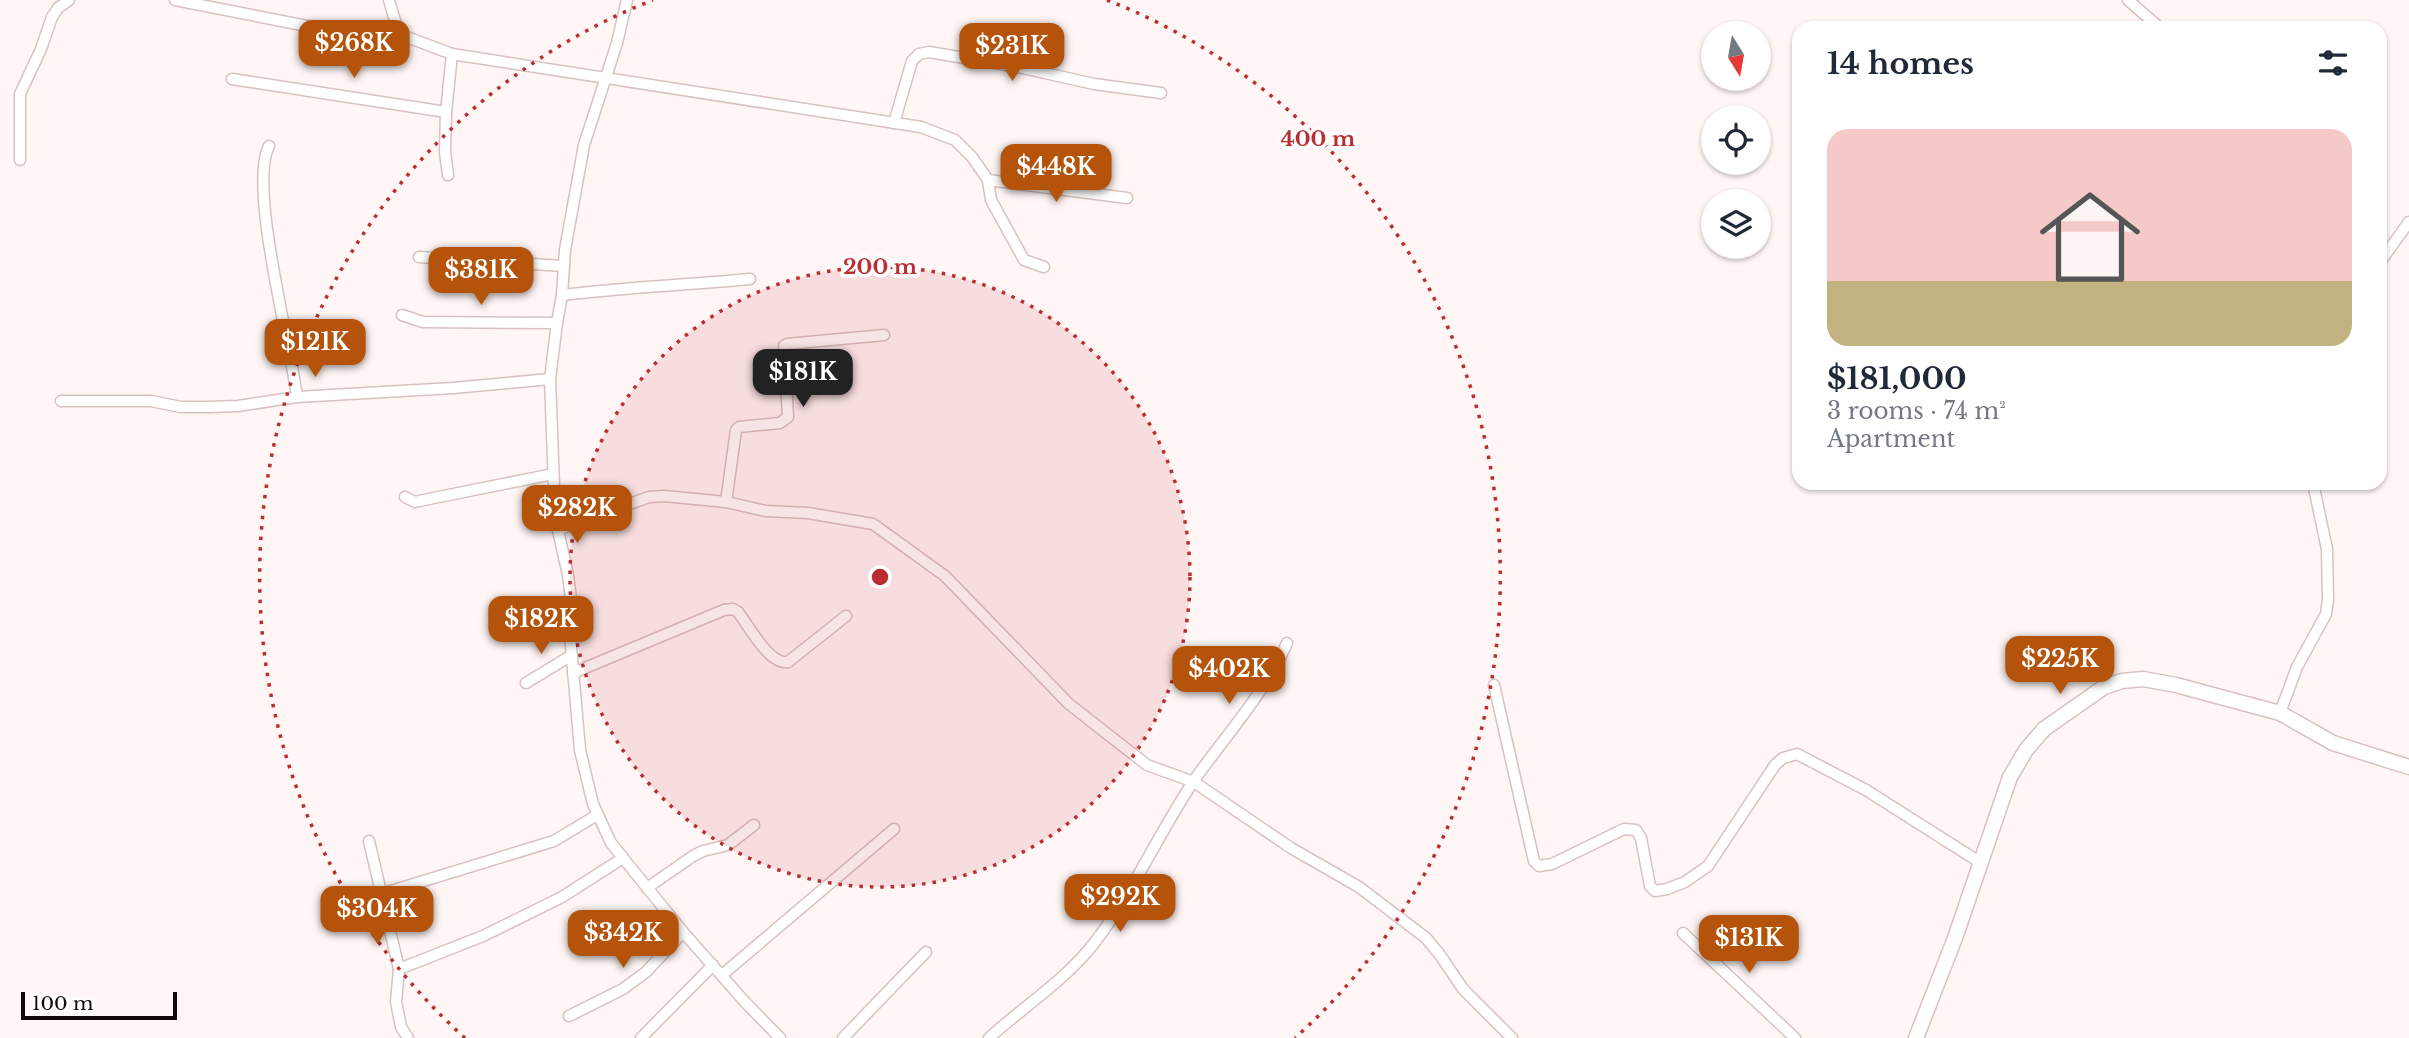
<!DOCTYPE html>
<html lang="en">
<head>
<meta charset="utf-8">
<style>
	body { margin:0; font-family:"Libre Baskerville",serif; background:#f6f6f7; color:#1f2937; height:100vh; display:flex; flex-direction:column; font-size:26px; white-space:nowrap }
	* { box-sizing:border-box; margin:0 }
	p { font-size:23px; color:#747a83 }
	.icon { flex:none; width:38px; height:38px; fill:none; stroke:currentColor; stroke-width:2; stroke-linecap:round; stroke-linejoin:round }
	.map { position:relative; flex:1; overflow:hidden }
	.sheet { position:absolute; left:1792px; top:21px; width:595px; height:469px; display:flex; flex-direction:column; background:#fff; border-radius:21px; box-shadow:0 2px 5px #0004 }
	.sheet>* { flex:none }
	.needle { width:46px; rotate:169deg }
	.controls { position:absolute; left:1701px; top:21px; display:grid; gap:14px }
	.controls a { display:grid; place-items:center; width:70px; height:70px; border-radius:50%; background:#fff; box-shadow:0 2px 5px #0004; font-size:35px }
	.scale { position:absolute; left:21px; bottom:18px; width:156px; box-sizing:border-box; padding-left:7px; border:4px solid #120b0a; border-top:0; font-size:19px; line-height:24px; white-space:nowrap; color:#120b0a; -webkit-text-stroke:5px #fff; paint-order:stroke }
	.price { position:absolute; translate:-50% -60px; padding:0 16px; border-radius:14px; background:#b45309; color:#fff; font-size:23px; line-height:46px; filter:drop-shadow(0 2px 4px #0008) }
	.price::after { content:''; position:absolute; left:50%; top:42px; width:21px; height:16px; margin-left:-10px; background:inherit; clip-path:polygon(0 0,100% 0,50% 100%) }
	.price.active { background:#222; color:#fff }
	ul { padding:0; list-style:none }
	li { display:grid; align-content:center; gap:14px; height:371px; padding:0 35px }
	li span { display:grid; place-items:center; height:217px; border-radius:21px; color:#555 }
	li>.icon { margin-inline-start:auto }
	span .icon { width:126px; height:126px; fill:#fffc; stroke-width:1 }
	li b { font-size:30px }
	h2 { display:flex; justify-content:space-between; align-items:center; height:84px; padding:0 35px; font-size:30px }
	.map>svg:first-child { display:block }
</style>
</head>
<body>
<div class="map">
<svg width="2409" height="1038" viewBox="0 0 2409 1038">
	<rect width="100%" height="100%" fill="#fff6f5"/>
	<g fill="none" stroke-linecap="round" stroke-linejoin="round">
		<g stroke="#d7c2c0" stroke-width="13">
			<g id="street">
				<polyline points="175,0 312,27 399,34 452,54 921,127 955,140 972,157 988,180 991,200 1024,260 1044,267"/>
				<polyline points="389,0 399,34"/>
				<polyline points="627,0 617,43 584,145 565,250 562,295 557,323 550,379 554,486 558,530 568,575 572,607 570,635 580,750 593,804 611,843 683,932 745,1002 780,1038"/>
				<polyline points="2128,0 2160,28"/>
				<polyline points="232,79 446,112 452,54"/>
				<polyline points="446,112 445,152 448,175"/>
				<polyline points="894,123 912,61 919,54 929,52 1023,68 1094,84 1161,93"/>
				<path d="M269 146C248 186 291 345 297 397L453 388 550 379"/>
				<polyline points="20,160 20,94 41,49 52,17 58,8 69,0"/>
				<polyline points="988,180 1127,198"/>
				<polyline points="419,257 564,266"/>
				<polyline points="2380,262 2409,222"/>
				<path d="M562 295C625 287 687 285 750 279"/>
				<polyline points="402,315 423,322 557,323"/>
				<polyline points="61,401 151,401 181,407 209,407 238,406 297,397"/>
				<polyline points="405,497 415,502 424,500 553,474"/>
				<polyline points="726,502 736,430 739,427 780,423 788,417 784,346 787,344 884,335"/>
				<polyline points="558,530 649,497 664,496 726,502 766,511 808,513 873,524 945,576 1069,704 1147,765 1194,782 1291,848 1359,887 1426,938 1440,955 1463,989 1512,1038"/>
				<path d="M573 673 724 610 733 609 738 612C749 626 769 665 788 662L846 616"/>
				<polyline points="526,683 572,655"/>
				<polyline points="1494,685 1534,861 1539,866 1552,864 1624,829 1636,830 1641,838 1650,886 1655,891 1667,889 1685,882 1708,866 1775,765 1783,758 1797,754 1866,790 1981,863"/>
				<polyline points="2280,713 2297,667 2326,614 2328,600 2327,549 2313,483"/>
				<polyline points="369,841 399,969 396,1002 401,1027 408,1038"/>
				<polyline points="647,888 693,856 703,851 728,845 754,825"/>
				<polyline points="381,894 554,841 597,815"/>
				<polyline points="1683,933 1795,1038"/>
				<polyline points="399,969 483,936 562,897 623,858"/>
				<polyline points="722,975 894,829"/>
				<polyline points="569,1016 623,989 646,972 683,932"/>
				<polyline points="641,1038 713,965"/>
				<polyline points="843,1038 926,952"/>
				<path d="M989 1038C1024 1006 1066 980 1095 942 1134 891 1159 832 1195 779 1226 735 1265 693 1287 643"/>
			</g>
		</g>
		<g stroke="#d7c2c0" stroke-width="17">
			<polyline id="secondary" points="1916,1038 1955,938 2010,777 2026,750 2044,729 2104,687 2122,681 2143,679 2176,685 2280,713 2333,743 2409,767"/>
		</g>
		<use href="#street" stroke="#fff" stroke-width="10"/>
		<use href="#secondary" stroke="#fff" stroke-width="14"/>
	</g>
	<circle cx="880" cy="577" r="310" fill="#bc2c33" fill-opacity=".12"/>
	<g fill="none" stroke="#bc2c33" stroke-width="3.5" stroke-dasharray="3.5 7">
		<circle cx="880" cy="577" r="310"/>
		<path d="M465 1038A620 620 0 0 1 653 0M1107 0A620 620 0 0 1 1295 1038"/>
	</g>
	<circle cx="880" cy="577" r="10" fill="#bc2c33" stroke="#fff" stroke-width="3.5"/>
	<g font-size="21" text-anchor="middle" font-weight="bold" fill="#bc2c33" stroke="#fff" stroke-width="7" stroke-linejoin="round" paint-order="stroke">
		<text x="1318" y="146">400 m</text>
		<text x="880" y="274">200 m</text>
	</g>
</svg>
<div class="controls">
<a><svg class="needle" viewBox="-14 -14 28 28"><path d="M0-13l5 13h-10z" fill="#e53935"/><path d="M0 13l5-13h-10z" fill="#747a83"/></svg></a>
<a><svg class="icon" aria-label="locate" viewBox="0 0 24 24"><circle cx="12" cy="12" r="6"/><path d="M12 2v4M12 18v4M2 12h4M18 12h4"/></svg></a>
<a><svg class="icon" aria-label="layers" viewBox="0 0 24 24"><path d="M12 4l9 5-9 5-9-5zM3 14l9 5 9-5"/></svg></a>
</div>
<div class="scale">100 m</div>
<b class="price" style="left:354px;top:80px">$268K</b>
<b class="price" style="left:1012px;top:83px">$231K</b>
<b class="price" style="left:1056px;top:204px">$448K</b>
<b class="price" style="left:481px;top:307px">$381K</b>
<b class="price" style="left:315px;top:379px">$121K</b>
<b class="price active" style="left:803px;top:409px">$181K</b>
<b class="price" style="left:577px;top:545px">$282K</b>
<b class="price" style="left:541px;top:656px">$182K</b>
<b class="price" style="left:2060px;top:696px">$225K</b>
<b class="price" style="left:1229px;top:706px">$402K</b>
<b class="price" style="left:1120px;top:934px">$292K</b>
<b class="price" style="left:377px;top:946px">$304K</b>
<b class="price" style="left:623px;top:970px">$342K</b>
<b class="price" style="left:1749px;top:975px">$131K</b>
<section class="sheet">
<h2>14 homes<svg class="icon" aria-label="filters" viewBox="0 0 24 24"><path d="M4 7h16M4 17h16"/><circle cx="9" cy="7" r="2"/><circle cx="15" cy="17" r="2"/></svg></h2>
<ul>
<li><span style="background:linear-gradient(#f6c9c9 70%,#c2b280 0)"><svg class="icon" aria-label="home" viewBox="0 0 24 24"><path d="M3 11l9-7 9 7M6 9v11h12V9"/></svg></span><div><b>$181,000</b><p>3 rooms · 74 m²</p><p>Apartment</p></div></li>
</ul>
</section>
</div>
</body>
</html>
